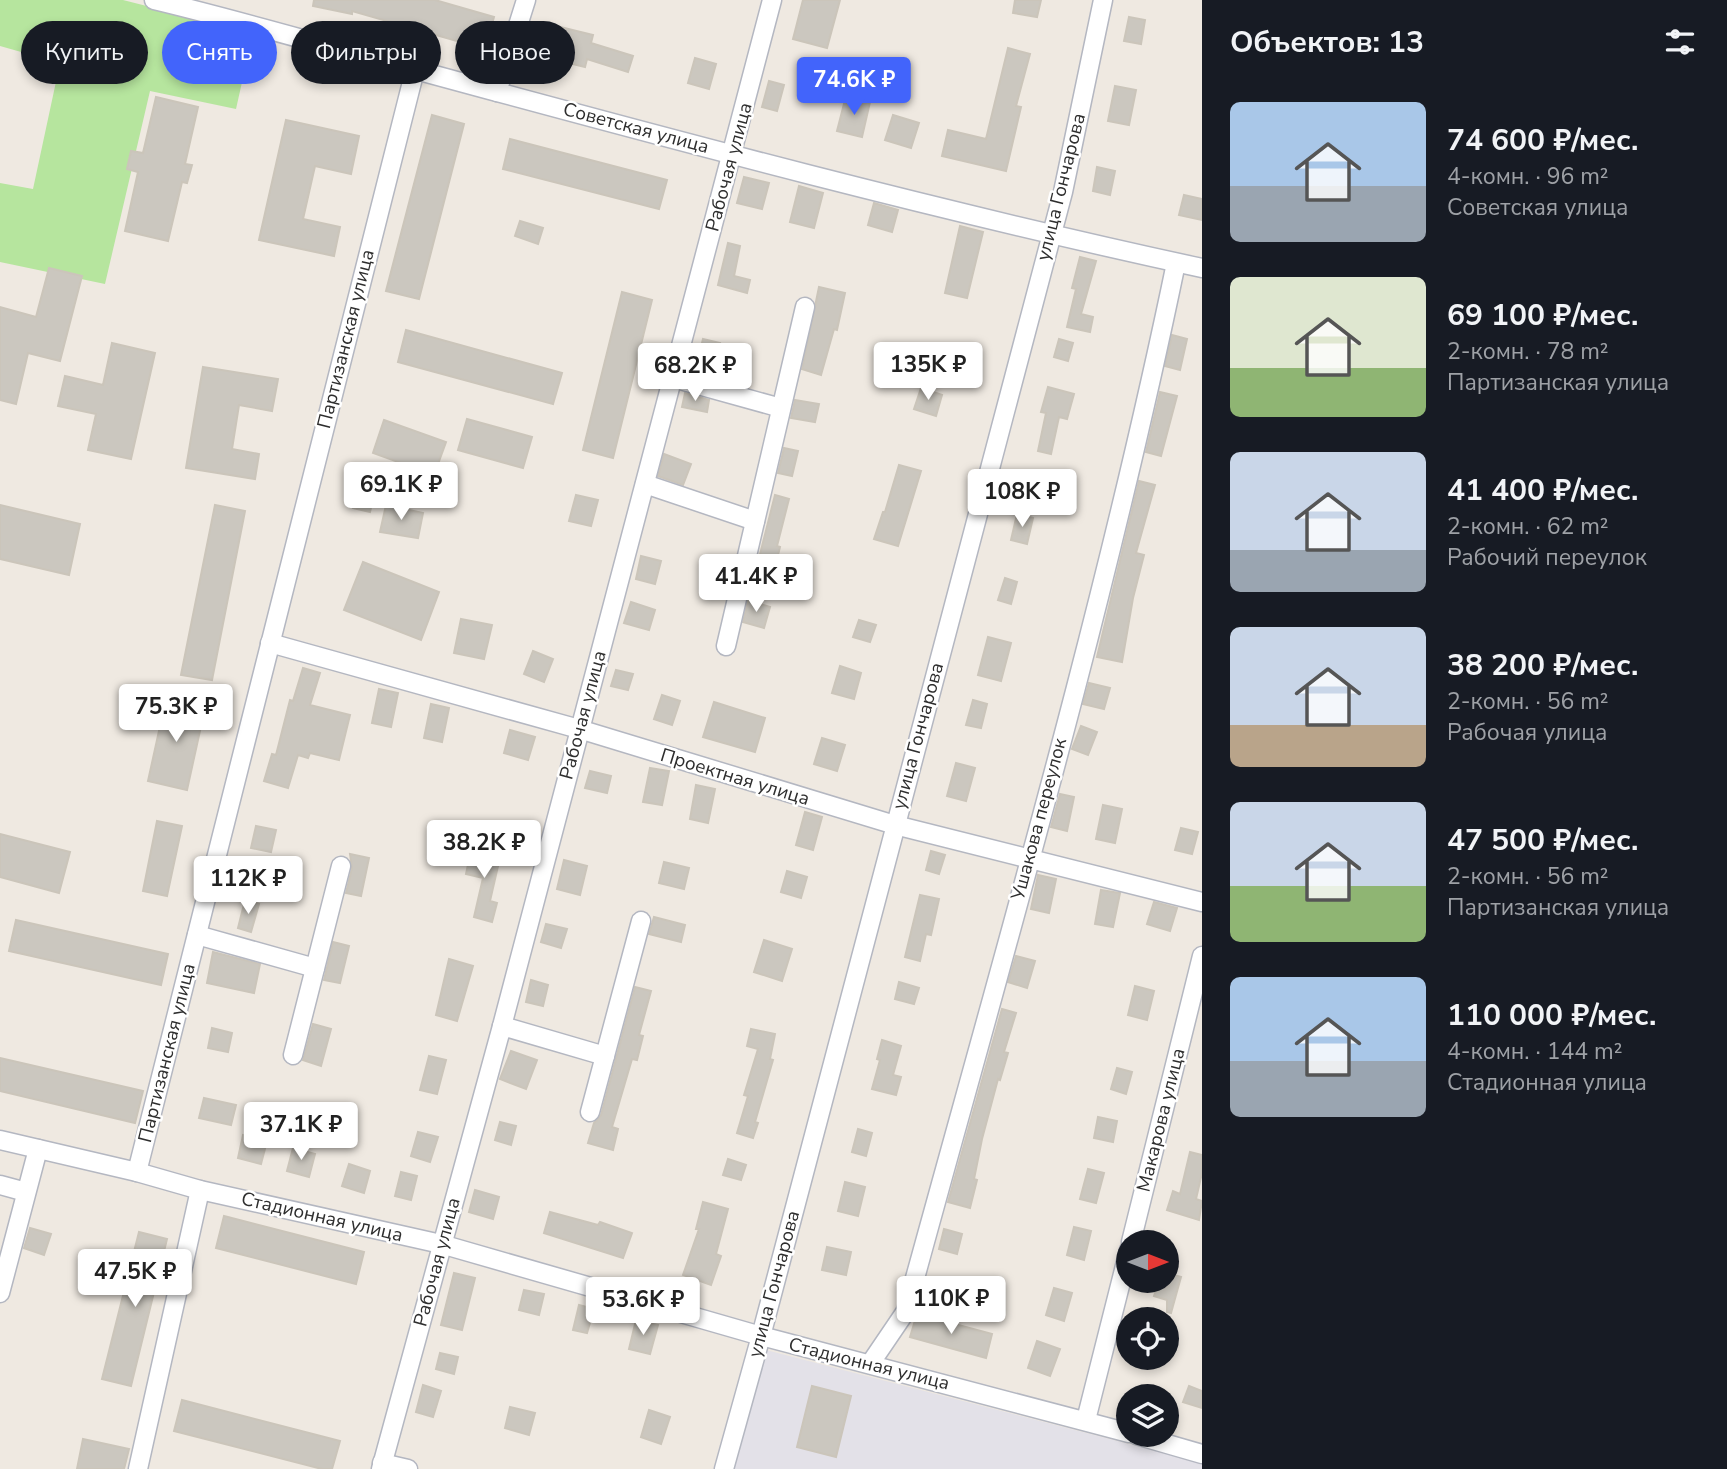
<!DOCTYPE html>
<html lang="ru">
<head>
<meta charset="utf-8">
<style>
	body { margin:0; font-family:"Nunito Sans",sans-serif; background:#20242c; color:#f1f3f6; height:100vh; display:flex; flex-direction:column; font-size:26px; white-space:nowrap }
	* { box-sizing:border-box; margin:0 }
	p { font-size:23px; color:#9ea1a6 }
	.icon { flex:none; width:38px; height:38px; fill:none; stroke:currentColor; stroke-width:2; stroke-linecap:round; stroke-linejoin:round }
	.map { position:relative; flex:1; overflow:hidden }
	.drawer { display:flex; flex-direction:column; background:#171b24; width:525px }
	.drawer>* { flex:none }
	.hud { position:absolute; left:21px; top:21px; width:665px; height:63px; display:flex; gap:14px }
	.needle { width:46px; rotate:90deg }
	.buttons { position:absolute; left:1116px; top:1230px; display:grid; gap:14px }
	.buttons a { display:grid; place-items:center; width:63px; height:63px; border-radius:50%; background:#171b24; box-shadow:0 4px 10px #0003; font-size:35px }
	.price { position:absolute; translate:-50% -60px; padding:0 16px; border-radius:7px; background:#fff; color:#222; font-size:23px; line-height:46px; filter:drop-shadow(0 2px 4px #0008) }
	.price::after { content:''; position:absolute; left:50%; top:42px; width:21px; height:16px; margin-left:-10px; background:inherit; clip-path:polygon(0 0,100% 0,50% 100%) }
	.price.active { background:#4264fb; color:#fff }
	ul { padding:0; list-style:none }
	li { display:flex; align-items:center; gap:21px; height:175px; padding:0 28px }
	li span { display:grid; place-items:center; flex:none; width:196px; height:140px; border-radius:10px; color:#555 }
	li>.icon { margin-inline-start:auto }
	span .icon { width:84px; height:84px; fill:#fffc; stroke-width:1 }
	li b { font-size:30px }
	h2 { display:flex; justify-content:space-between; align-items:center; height:84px; padding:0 28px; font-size:30px }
	.tag { padding:0 24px; border-radius:32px; background:#171b24; box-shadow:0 4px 10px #0003; font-size:24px; line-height:63px }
	.tag.active { background:#4264fb; color:#fff }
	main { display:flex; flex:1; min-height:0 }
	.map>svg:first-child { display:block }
</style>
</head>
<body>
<main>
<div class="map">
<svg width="1202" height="1469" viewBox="0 0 1202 1469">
	<rect width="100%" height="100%" fill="#efe9e1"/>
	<polygon fill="#e3e1e8" points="766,1350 1202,1463 1202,1469 733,1469"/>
	<polygon fill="#b6e59e" points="0,0 123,0 253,33 236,109 150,91 105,284 0,262 0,183 33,189 60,63 0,46"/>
	<g fill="#cbc7bf" stroke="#cbc5ba" stroke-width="2">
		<polygon points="314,0 435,0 494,17 485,49 352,11 352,14 313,6"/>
		<polygon points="803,0 840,0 827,48 793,39"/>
		<polygon points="1015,0 1041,0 1037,17 1013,13"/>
		<polygon points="1129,17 1145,20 1141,44 1124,41"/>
		<polygon points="544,23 593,35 591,43 633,56 628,72 587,59 585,67 536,55"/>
		<polygon points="1008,48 1030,54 1016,106 1021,107 1006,171 942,156 948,130 986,139"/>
		<polygon points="695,58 716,64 709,89 688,83"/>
		<polygon points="769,81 784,85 777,111 762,107"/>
		<polygon points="1115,86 1136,90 1129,125 1108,121"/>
		<polygon points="846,96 870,102 862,137 837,131"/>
		<polygon points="156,97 198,107 185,164 192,165 187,183 182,182 168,241 125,231 138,172 127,169 131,151 143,153"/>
		<polygon points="432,115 464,124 419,299 386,291"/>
		<polygon points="893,115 919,123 911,148 885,140"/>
		<polygon points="286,120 359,136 351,174 315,166 303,219 340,227 334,256 259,240"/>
		<polygon points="510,139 667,180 659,209 503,169"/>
		<polygon points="1097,167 1115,171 1110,195 1093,191"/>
		<polygon points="744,177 769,183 762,209 737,203"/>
		<polygon points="799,186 823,193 814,228 790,222"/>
		<polygon points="1184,195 1202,199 1202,220 1179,215"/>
		<polygon points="874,203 898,210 892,232 868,225"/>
		<polygon points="520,221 543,228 538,244 515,236"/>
		<polygon points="960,226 983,232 967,298 945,293"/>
		<polygon points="728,243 740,246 734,276 750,280 747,293 718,285"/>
		<polygon points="1080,257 1096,261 1081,314 1093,317 1090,332 1067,327 1076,289 1072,288"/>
		<polygon points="49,268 82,276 60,361 28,353 16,404 0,400 0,307 36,317"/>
		<polygon points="819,287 845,293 837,330 834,329 821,375 802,369"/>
		<polygon points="622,292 652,300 613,458 583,450"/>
		<polygon points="406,330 562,373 553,404 398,362"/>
		<polygon points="1172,335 1187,339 1180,370 1165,366"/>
		<polygon points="703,339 720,343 714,372 696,368"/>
		<polygon points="1059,339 1073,343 1068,361 1054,357"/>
		<polygon points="112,343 155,353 131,459 88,450 96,414 58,406 65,376 103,385"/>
		<polygon points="941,348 953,351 949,369 936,366"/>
		<polygon points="203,367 278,379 272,411 239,405 232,449 259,454 255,479 186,468"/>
		<polygon points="1048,387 1074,394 1067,419 1059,417 1051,454 1038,451 1046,413 1041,412"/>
		<polygon points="921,388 942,395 936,416 914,409"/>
		<polygon points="1160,392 1177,396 1161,456 1146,452"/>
		<polygon points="685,393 709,400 707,412 682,407"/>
		<polygon points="795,400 819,404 815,422 791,418"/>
		<polygon points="467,419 532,437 523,468 458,450"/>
		<polygon points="384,420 446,442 434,475 373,453"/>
		<polygon points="784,448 798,451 792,476 778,473"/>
		<polygon points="664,454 691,464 683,485 658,476"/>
		<polygon points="899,465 921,471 898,546 874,539 883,512 885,512"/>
		<polygon points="1139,481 1155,485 1136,553 1144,555 1133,598 1122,662 1097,657"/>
		<polygon points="357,490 374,494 370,512 353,508"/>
		<polygon points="576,495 598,500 591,526 569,521"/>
		<polygon points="775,495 789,499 777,546 780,547 773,575 756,570"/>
		<polygon points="0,505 80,524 69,575 0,559"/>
		<polygon points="215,505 245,511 212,680 181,675"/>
		<polygon points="386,505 423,513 418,538 380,532"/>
		<polygon points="1017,514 1033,518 1027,544 1011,540"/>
		<polygon points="641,556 661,561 655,584 636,579"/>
		<polygon points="363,562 439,592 421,640 344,610"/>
		<polygon points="1005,578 1017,582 1011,604 998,600"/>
		<polygon points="748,600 770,607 764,628 743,622"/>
		<polygon points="631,602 655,610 649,630 624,623"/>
		<polygon points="461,619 492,625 484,659 454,653"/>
		<polygon points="859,620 876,625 870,642 853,637"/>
		<polygon points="988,637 1011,643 1001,681 978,675"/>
		<polygon points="533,651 553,659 544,682 524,674"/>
		<polygon points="840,666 861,673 854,699 832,693"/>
		<polygon points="303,668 320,673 310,705 350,715 339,760 310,753 308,758 298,755 288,788 264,781 272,754 276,755 290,700 293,701"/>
		<polygon points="616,670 633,674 628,690 611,686"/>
		<polygon points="1089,683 1110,688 1104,709 1083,704"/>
		<polygon points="379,689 398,693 391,727 372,723"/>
		<polygon points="662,695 680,701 672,725 654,719"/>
		<polygon points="166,699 205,708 187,790 148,781"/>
		<polygon points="973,700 987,704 981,728 966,725"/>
		<polygon points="714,702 765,718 755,752 703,737"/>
		<polygon points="431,704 449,708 442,742 424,738"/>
		<polygon points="1081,726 1097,732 1088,755 1072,749"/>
		<polygon points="510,730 535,737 528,760 504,753"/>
		<polygon points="822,738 845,745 837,771 814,764"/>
		<polygon points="956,763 975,768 966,801 947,796"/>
		<polygon points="650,768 669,771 662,805 643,802"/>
		<polygon points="590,771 611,776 607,793 585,788"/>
		<polygon points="696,785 715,789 708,823 690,819"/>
		<polygon points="1060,794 1074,797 1067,831 1051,827"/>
		<polygon points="1103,805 1122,809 1115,843 1096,839"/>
		<polygon points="805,812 822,817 813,850 796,845"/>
		<polygon points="157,821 182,826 167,896 143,891"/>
		<polygon points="256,826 276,830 271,852 251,848"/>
		<polygon points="1181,828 1198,832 1192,854 1175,850"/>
		<polygon points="0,834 70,852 59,893 0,877"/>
		<polygon points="472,846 501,853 490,901 497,903 492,922 474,917 483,878 466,874"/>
		<polygon points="931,851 945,855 939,874 926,870"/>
		<polygon points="350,854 369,858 361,896 346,893 352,868"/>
		<polygon points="564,860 587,866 580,895 557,889"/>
		<polygon points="664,862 689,868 684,889 659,883"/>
		<polygon points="787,871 807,877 801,898 781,892"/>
		<polygon points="1038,875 1056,879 1049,913 1031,909"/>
		<polygon points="1101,890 1120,893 1113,927 1095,924"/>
		<polygon points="920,895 939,899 931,935 926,934 920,961 905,957"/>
		<polygon points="245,900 259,904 251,932 238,928"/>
		<polygon points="1154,902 1177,908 1170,931 1147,924"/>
		<polygon points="654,917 685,925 681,942 649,934"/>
		<polygon points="16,920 168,954 161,985 9,951"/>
		<polygon points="546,924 567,929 561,948 541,942"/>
		<polygon points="764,940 792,949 782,981 754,972"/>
		<polygon points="333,942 349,946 340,983 324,980"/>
		<polygon points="213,952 260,964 254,993 207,983"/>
		<polygon points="1016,956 1035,961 1027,988 1008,982"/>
		<polygon points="449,959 473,966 457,1021 436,1015"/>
		<polygon points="531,980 548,985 543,1006 526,1002"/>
		<polygon points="899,982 919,988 914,1004 895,999"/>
		<polygon points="1135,986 1154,991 1147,1020 1128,1015"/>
		<polygon points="635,987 651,991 639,1035 643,1036 637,1060 632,1059 612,1127 618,1129 613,1150 588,1143 594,1123 601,1115"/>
		<polygon points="1002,1009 1016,1013 1004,1052 1008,1053 1000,1080 998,1079 982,1139 974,1179 977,1180 970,1208 948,1202"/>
		<polygon points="313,1024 331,1029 321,1066 303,1060"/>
		<polygon points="212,1028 232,1033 228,1052 208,1048"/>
		<polygon points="751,1029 775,1034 770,1059 773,1060 755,1122 758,1123 753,1138 737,1133 748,1096 744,1095 758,1049 747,1046"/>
		<polygon points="882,1040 901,1046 893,1075 901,1077 896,1095 872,1089 880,1060 877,1059"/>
		<polygon points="511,1051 537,1060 526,1089 500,1079"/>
		<polygon points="429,1056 446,1060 437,1094 420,1090"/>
		<polygon points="0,1058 143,1091 135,1123 0,1091"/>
		<polygon points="1117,1068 1132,1072 1126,1094 1111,1089"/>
		<polygon points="204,1098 236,1105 231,1125 199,1118"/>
		<polygon points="1098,1117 1117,1121 1113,1142 1094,1138"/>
		<polygon points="500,1122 516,1126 511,1145 495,1140"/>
		<polygon points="858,1129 872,1133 866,1156 852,1152"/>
		<polygon points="418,1132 438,1137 430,1162 411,1156"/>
		<polygon points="243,1135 267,1141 261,1164 238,1158"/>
		<polygon points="293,1148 315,1154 309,1177 287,1171"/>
		<polygon points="1190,1152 1202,1155 1202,1173 1196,1199 1202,1201 1199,1220 1167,1210 1173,1191 1180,1194"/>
		<polygon points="728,1159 746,1165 741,1180 723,1175"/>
		<polygon points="349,1164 370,1171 364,1193 342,1186"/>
		<polygon points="1088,1169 1104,1173 1096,1203 1080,1199"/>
		<polygon points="401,1172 417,1176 411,1200 395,1196"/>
		<polygon points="845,1182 865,1187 858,1216 838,1211"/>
		<polygon points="475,1190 499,1197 493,1219 469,1212"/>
		<polygon points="703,1202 728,1209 716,1254 721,1256 711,1285 683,1275 699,1229 696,1229"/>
		<polygon points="550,1212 598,1225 600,1222 632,1233 623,1258 544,1233"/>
		<polygon points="224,1216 364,1252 356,1284 216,1248"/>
		<polygon points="1074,1227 1091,1231 1084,1260 1067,1255"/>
		<polygon points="30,1228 51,1234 44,1255 24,1248"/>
		<polygon points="944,1229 962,1234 957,1254 939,1249"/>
		<polygon points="139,1232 167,1239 131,1386 102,1379"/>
		<polygon points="827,1247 851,1252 846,1275 822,1270"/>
		<polygon points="454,1273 475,1278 462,1330 441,1325"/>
		<polygon points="1167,1273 1181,1277 1171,1313 1167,1312 1167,1300 1154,1296 1159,1281 1167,1281"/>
		<polygon points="1054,1288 1072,1293 1064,1321 1046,1315"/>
		<polygon points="524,1290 544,1294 539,1315 519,1310"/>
		<polygon points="579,1305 594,1309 587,1333 573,1330"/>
		<polygon points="917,1314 992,1334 986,1358 910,1337"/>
		<polygon points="636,1320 658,1325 650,1354 629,1349"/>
		<polygon points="1037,1341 1060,1349 1050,1376 1028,1368"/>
		<polygon points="440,1353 458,1357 454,1374 436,1369"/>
		<polygon points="423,1385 441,1391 433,1417 416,1412"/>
		<polygon points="812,1386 851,1396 836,1457 797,1447"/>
		<polygon points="1189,1386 1202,1391 1202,1408 1183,1402"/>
		<polygon points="182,1400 340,1441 332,1469 322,1469 174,1431"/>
		<polygon points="510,1407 535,1413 529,1435 505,1428"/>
		<polygon points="649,1410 670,1417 661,1444 641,1437"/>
		<polygon points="83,1439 129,1449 124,1469 77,1469"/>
	</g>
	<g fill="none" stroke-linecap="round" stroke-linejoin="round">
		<g stroke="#b4b7c1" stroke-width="21">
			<g id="minor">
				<path d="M154 0C242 21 329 47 416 70 677 141 938 211 1202 268"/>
				<polyline points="497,92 526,0"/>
				<polyline points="673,378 781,408"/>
				<polyline points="645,484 755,521"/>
				<polyline points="270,643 579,729 895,825 1202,902"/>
				<polyline points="726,646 805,307"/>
				<polyline points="197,935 315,968"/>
				<polyline points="502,1026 605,1056"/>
				<polyline points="293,1055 341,866"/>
				<polyline points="590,1112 641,921"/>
				<polyline points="0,1140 137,1172 200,1190 441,1244 761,1336 1129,1433"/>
				<polyline points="137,1172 415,70"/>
				<polyline points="0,1185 26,1192"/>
				<polyline points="1131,1242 1202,956"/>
				<polyline points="0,1293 38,1149"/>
				<path d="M870 1364 906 1311C1001 963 1103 616 1176 263"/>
				<polyline points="1086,1420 1129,1250"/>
				<polyline points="1136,1435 1202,1454"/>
				<polyline points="382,1463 408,1469"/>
				<polyline points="138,1469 200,1190"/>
				<polyline points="381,1469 502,1026 772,0"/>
				<polyline points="724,1469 761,1336 1063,192 1103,0"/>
			</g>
		</g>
		<use href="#minor" stroke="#fff" stroke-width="18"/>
	</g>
	<g text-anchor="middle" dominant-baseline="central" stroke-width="5" stroke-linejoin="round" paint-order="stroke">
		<g font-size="19" fill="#2e2e2e" stroke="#fff">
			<text transform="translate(636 128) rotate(15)">Советская улица</text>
			<text transform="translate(729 167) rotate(-75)">Рабочая улица</text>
			<text transform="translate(1061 187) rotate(-76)">улица Гончарова</text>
			<text transform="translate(346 339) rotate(-76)">Партизанская улица</text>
			<text transform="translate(583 715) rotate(-75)">Рабочая улица</text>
			<text transform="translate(918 736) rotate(-75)">улица Гончарова</text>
			<text transform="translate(735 777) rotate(17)">Проектная улица</text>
			<text transform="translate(1039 819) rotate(-75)">Ушакова переулок</text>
			<text transform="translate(167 1053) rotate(-76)">Партизанская улица</text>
			<text transform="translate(1161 1120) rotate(-76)">Макарова улица</text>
			<text transform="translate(322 1217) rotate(13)">Стадионная улица</text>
			<text transform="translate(437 1262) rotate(-75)">Рабочая улица</text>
			<text transform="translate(774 1284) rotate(-75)">улица Гончарова</text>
			<text transform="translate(869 1364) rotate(14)">Стадионная улица</text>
		</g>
	</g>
</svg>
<div class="buttons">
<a><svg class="needle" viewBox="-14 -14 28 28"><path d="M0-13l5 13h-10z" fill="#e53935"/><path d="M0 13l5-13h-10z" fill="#9ea1a6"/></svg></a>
<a><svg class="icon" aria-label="locate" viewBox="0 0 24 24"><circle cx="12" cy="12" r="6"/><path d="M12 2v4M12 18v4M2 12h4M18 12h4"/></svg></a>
<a><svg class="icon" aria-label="layers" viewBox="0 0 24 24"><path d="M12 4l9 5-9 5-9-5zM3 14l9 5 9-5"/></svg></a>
</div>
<b class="price active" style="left:854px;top:117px">74.6K ₽</b>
<b class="price" style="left:928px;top:402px">135K ₽</b>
<b class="price" style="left:695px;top:403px">68.2K ₽</b>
<b class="price" style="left:401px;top:522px">69.1K ₽</b>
<b class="price" style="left:1022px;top:529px">108K ₽</b>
<b class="price" style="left:756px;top:614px">41.4K ₽</b>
<b class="price" style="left:176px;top:744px">75.3K ₽</b>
<b class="price" style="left:484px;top:880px">38.2K ₽</b>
<b class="price" style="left:248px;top:916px">112K ₽</b>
<b class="price" style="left:301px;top:1162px">37.1K ₽</b>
<b class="price" style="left:135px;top:1309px">47.5K ₽</b>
<b class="price" style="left:951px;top:1336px">110K ₽</b>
<b class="price" style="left:643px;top:1337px">53.6K ₽</b>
<div class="hud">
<a class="tag">Купить</a>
<a class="tag active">Снять</a>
<a class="tag">Фильтры</a>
<a class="tag">Новое</a>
</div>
</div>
<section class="drawer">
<h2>Объектов: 13<svg class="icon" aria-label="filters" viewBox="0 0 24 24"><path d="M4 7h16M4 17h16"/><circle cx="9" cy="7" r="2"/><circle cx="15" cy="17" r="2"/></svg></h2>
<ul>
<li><span style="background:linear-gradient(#a9c7e8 60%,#9aa5b1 0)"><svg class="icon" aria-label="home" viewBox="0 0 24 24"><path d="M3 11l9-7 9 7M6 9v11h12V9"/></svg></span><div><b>74 600 ₽/мес.</b><p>4-комн. · 96 m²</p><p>Советская улица</p></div></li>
<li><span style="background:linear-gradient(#dfe7d0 65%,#8fb573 0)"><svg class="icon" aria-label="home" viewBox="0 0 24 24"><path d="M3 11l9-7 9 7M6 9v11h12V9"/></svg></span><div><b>69 100 ₽/мес.</b><p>2-комн. · 78 m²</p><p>Партизанская улица</p></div></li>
<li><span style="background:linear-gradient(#c9d6e8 70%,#9aa5b1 0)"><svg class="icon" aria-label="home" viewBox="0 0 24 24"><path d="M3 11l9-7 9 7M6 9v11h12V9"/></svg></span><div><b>41 400 ₽/мес.</b><p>2-комн. · 62 m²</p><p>Рабочий переулок</p></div></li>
<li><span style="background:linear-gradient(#c9d6e8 70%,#b9a48a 0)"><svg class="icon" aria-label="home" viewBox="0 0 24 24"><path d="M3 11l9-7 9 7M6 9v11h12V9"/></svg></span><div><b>38 200 ₽/мес.</b><p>2-комн. · 56 m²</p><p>Рабочая улица</p></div></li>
<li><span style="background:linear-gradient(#c9d6e8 60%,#8fb573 0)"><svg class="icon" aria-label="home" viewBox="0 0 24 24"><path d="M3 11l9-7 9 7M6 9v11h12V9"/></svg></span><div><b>47 500 ₽/мес.</b><p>2-комн. · 56 m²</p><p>Партизанская улица</p></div></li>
<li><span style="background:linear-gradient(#a9c7e8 60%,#9aa5b1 0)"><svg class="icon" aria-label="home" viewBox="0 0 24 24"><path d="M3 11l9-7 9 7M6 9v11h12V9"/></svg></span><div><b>110 000 ₽/мес.</b><p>4-комн. · 144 m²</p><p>Стадионная улица</p></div></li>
</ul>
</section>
</main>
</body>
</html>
